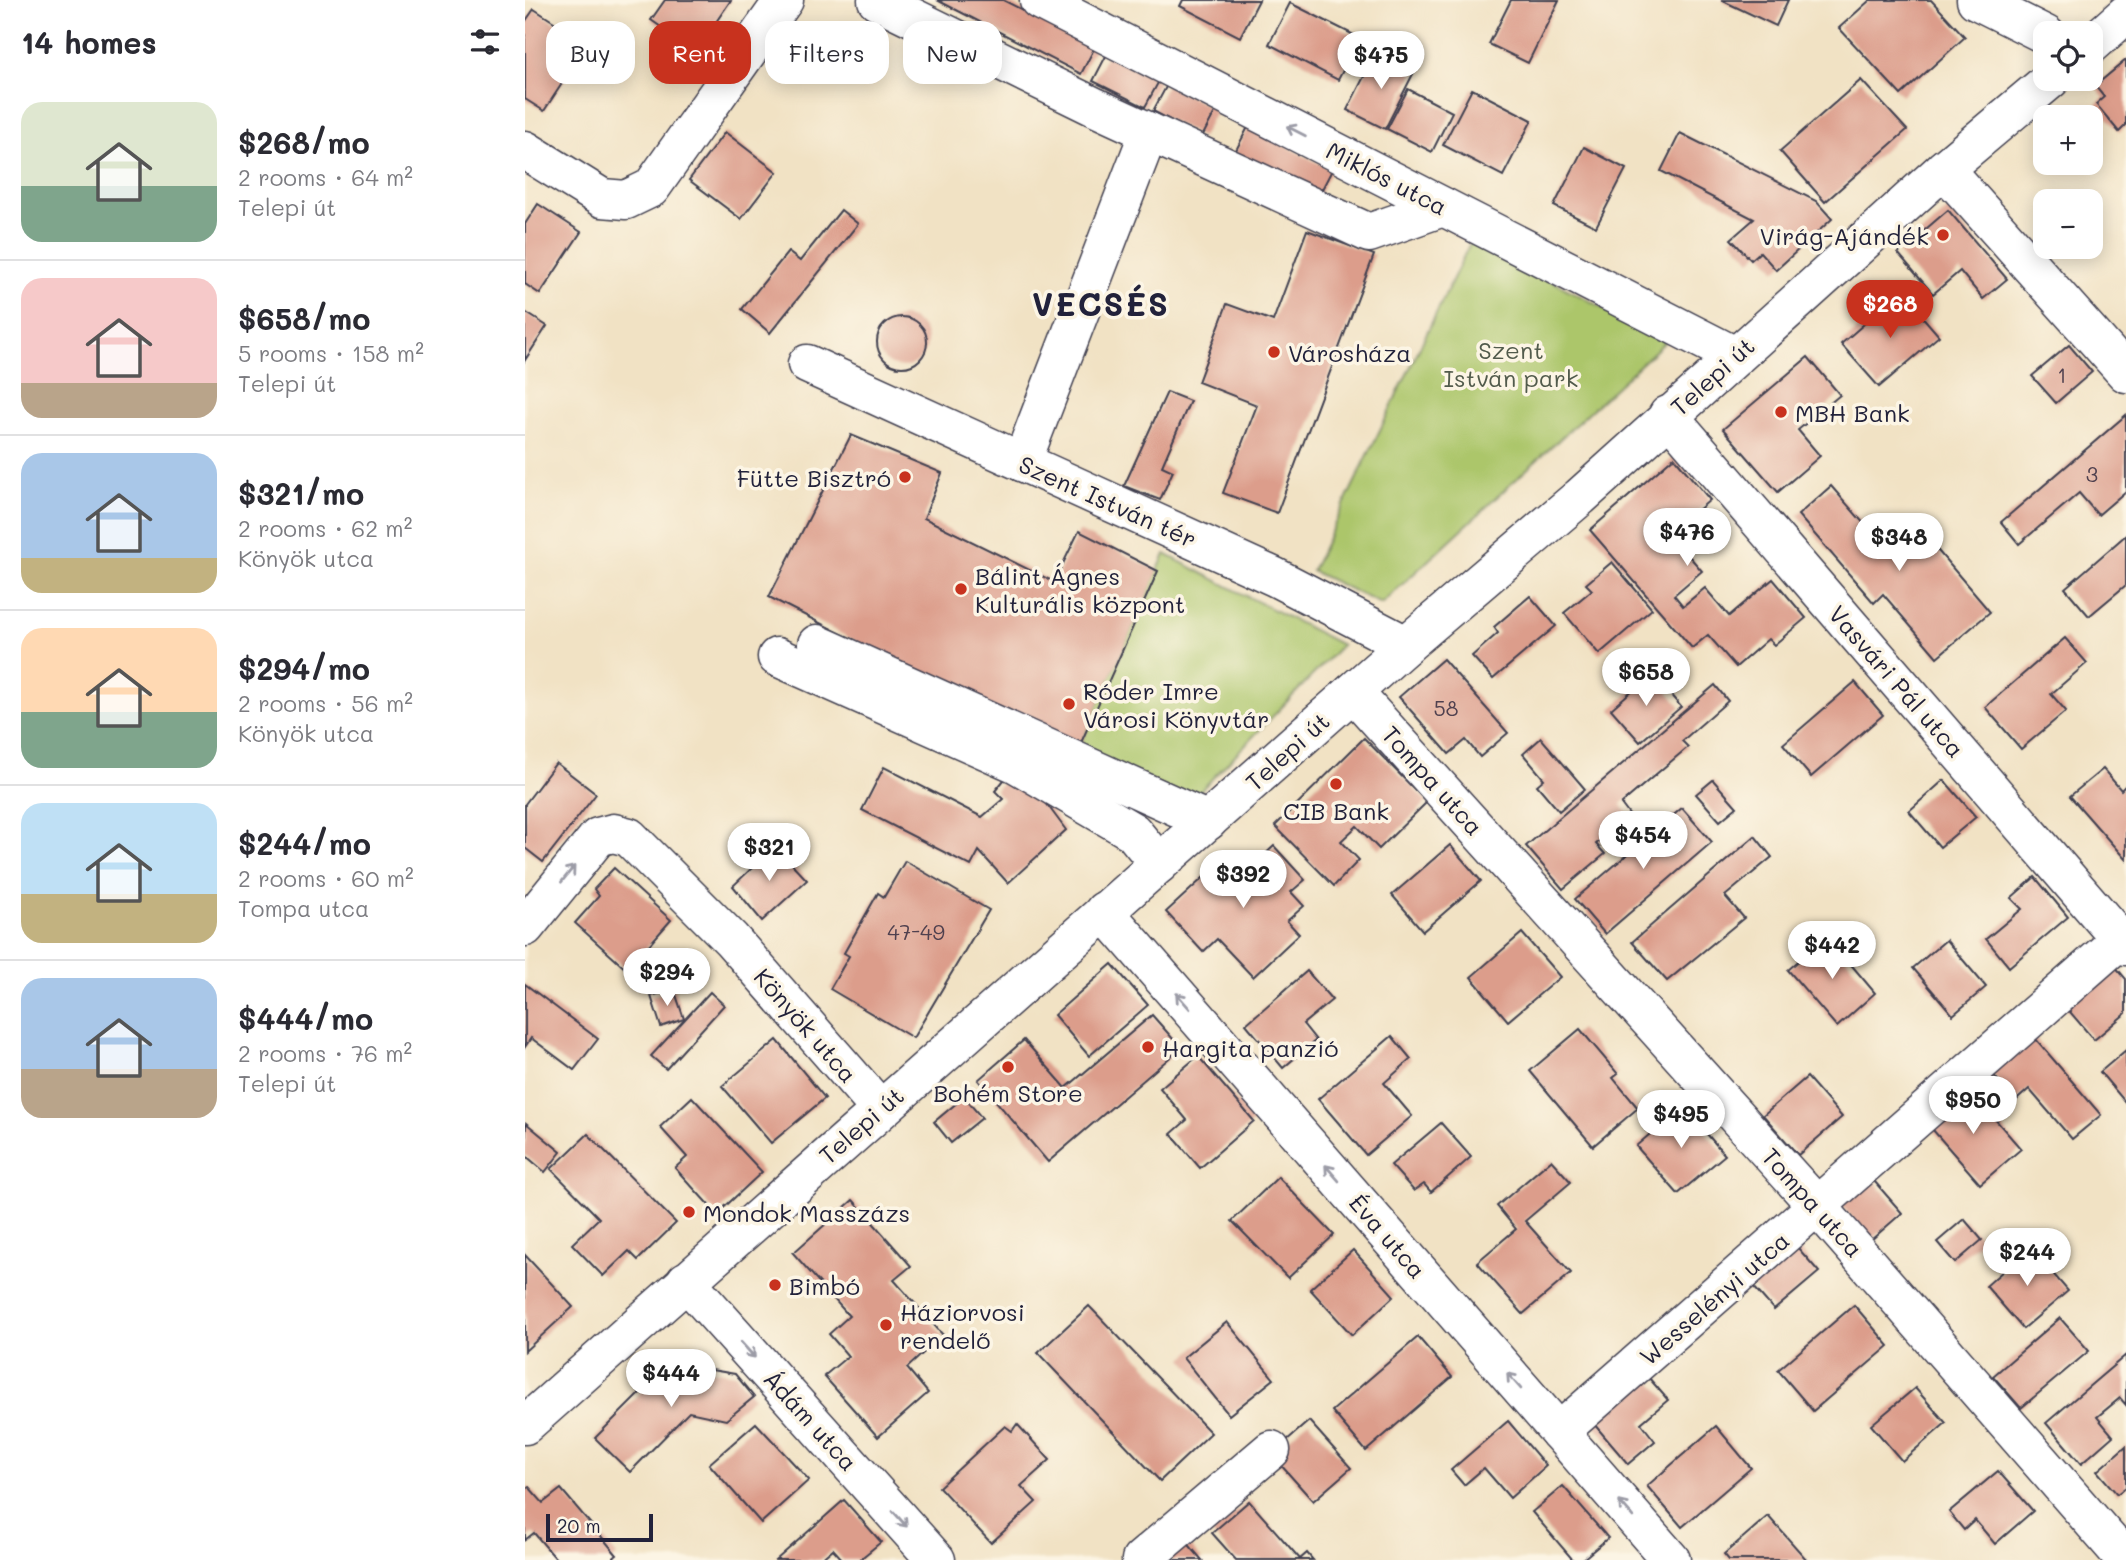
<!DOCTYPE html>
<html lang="en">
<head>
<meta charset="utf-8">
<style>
	body { margin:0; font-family:Mali,sans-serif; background:#f7f7f7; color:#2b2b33; height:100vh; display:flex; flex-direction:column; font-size:26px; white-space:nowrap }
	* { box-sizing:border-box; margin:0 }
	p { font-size:23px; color:#7c7c81 }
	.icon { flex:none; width:38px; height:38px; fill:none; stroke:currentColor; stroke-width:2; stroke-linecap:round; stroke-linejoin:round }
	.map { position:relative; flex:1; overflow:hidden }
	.sheet { display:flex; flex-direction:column; background:#fff; width:525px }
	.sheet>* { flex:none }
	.banner { position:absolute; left:21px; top:21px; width:665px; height:63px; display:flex; gap:14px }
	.controls { position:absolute; left:1508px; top:21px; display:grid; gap:14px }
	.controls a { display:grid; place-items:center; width:70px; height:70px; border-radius:14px; background:#fff; box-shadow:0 4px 18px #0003; font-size:35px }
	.scale { position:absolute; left:21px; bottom:18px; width:107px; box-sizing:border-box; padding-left:7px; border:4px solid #22223b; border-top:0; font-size:19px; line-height:24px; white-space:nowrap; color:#22223b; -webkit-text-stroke:5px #fcf5e5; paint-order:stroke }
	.price { position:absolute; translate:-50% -60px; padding:0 16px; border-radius:24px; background:#fff; color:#222; font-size:23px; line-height:46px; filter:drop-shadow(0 2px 4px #0008) }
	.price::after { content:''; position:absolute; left:50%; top:42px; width:21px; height:16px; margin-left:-10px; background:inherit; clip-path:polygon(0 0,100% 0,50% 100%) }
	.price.active { background:#c8321e; color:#fff }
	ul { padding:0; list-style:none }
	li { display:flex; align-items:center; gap:21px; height:175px; padding:0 21px }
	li+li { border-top:2px solid #e1e1e2 }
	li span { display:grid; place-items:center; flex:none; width:196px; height:140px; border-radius:21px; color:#555 }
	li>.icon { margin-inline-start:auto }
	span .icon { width:84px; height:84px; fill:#fffc; stroke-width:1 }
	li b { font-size:30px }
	h2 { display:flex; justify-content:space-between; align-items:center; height:84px; padding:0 21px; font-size:30px }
	.chip { padding:0 24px; border-radius:21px; background:#fff; box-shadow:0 4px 18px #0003; font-size:24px; line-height:63px }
	.chip.active { background:#c8321e; color:#fff }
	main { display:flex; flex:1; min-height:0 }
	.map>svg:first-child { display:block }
</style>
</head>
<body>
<main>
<section class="sheet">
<h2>14 homes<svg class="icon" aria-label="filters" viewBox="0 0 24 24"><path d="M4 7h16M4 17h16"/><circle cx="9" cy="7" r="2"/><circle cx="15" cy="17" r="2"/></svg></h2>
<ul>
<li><span style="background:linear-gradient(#dfe7d0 60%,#7fa58c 0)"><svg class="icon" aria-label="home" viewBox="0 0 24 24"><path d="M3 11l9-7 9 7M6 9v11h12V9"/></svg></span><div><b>$268/mo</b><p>2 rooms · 64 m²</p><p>Telepi út</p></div></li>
<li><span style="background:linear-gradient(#f6c9c9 75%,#b9a48a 0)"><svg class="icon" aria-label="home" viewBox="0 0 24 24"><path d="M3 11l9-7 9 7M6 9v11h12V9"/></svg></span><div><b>$658/mo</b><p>5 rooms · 158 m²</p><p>Telepi út</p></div></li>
<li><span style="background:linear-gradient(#a9c7e8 75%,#c2b280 0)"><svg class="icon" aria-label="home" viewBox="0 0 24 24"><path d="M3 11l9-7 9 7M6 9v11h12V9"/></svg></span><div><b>$321/mo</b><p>2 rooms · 62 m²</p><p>Könyök utca</p></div></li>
<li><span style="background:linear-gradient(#ffd9b3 60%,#7fa58c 0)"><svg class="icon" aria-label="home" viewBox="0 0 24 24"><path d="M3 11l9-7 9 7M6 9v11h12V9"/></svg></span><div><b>$294/mo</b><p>2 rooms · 56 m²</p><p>Könyök utca</p></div></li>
<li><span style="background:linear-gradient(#bfe0f5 65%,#c2b280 0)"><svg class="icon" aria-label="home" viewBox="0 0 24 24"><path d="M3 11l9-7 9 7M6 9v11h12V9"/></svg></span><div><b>$244/mo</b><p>2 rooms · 60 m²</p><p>Tompa utca</p></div></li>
<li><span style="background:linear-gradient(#a9c7e8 65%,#b9a48a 0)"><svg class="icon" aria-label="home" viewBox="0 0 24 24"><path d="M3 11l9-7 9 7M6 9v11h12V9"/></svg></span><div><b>$444/mo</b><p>2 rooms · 76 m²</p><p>Telepi út</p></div></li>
</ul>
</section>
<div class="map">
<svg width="1601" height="1560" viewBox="0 0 1601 1560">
	<rect width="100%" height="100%" fill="#fcf5e5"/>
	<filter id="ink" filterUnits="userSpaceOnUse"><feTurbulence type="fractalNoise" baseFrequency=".0143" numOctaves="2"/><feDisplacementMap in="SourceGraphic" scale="14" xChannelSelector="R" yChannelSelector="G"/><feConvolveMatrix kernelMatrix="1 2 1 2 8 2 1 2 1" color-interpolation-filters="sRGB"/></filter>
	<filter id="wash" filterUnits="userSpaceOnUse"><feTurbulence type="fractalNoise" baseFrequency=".00686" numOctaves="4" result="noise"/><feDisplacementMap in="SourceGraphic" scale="28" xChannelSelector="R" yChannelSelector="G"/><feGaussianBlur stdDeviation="1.57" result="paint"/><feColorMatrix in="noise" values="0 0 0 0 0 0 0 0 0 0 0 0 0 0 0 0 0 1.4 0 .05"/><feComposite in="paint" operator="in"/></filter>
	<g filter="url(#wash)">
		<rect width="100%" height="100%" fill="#f1e2c4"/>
		<g fill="#acc66b" stroke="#677453" stroke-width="2">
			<polygon points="947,239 1141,341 856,604 787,571"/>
			<polygon points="640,554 817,645 649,818 551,754"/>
		</g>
		<g id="blocks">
			<g fill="#dc9d8b">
				<polygon points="140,0 206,0 180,38 160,25 152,38 126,20"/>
				<polygon points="412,0 478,0 570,47 556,74"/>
				<polygon points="658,0 734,0 715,37 655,6"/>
				<polygon points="986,0 1034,0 1003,63 964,44"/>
				<polygon points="1196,0 1263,0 1251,26"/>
				<polygon points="1345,0 1406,0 1440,37 1376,95 1314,28"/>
				<polygon points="765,3 835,38 813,80 744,44"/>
				<polygon points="9,9 63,44 19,111 0,99 0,22"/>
				<polygon points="851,53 889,72 860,129 822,110"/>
				<polygon points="582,54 634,81 620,107 568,81"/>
				<polygon points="1601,60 1601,125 1594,132 1571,104 1579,97 1570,86"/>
				<polygon points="1336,80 1382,130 1300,202 1255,151"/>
				<polygon points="642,85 691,110 677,137 628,111"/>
				<polygon points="883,89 927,112 907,152 862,129"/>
				<polygon points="947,89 1007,120 978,176 918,145"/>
				<polygon points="723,127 807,170 793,197 709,154"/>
				<polygon points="200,132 252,172 216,219 164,180"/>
				<polygon points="1155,133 1291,201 1307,219 1251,270 1235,252 1226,260 1206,239 1229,219 1136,171"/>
				<polygon points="1059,147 1101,169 1071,227 1029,206"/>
				<polygon points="13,204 56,232 15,294 0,284 0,224"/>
				<polygon points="316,210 333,224 245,333 217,309 263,252 275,261"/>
				<polygon points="1423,210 1482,279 1458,299 1435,271 1408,294 1373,253"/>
				<polygon points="782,230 849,255 752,513 698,493 732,405 673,382 702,304 748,321"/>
				<polygon points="1376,292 1414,336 1354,387 1316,344"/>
				<polygon points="0,312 22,326 0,360"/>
				<circle cx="377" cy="342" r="25"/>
				<polygon points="1544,345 1567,372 1531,403 1507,376"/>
				<polygon points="1283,357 1315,395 1273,430 1295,456 1253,492 1198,429"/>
				<polygon points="642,392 665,401 637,466 648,471 635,500 599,486"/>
				<polygon points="1601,415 1601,491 1573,515 1554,493 1494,544 1476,522"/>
				<polygon points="326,435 417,473 399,518 529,582 554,531 633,571 551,754 244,597"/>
				<polygon points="1149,457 1185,500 1145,534 1177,571 1149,595 1158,606 1180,588 1204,616 1248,579 1281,618 1249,645 1243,639 1211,667 1183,635 1167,648 1065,530"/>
				<polygon points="1306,486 1362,550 1391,525 1465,612 1412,657 1358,594 1349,603 1273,515"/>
				<polygon points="1601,535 1601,585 1564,616 1540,588"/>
				<polygon points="1087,562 1127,609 1074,654 1039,613 1067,590 1061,584"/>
				<polygon points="1005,596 1031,626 968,679 947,656 973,633 969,627"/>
				<polygon points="1540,638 1562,663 1526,694 1541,711 1496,749 1460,707"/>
				<polygon points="918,659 983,733 955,757 941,740 924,754 874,697"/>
				<polygon points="1127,673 1156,707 1115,742 1086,709"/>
				<polygon points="1330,682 1358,715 1286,777 1258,744"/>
				<polygon points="1190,685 1203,701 1157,741 1163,747 1096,804 1105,816 1071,844 1080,854 1038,889 1001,846"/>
				<polygon points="839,738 902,802 854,849 832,826 816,841 834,860 809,886 750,826"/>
				<polygon points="1016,738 1060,789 1034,811 1012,785 1019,779 998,754"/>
				<polygon points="31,763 71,794 18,862 0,848 0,804"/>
				<polygon points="492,764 541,830 483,883 454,851 446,866 337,810 359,767 457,817 478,799 470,791"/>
				<polygon points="1578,769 1596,790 1601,785 1601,860 1545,796"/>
				<polygon points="1188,780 1212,807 1195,821 1171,794"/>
				<polygon points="1419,780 1451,817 1415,847 1384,811"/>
				<polygon points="1157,808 1187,842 1080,934 1050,899"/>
				<polygon points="1230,836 1247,857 1200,896 1219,918 1142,981 1107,942"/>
				<polygon points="925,845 956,881 898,931 867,895"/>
				<polygon points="250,846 282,880 237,921 208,886"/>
				<polygon points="749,846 780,880 766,892 779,906 762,921 774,934 728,977 692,939 678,952 641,912 702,856 719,874"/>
				<polygon points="380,861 464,910 388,1038 305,989 324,956 319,953 353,893 359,897"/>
				<polygon points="89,868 146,920 102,970 50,923 74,896 69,889"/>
				<polygon points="1510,877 1543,917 1484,967 1461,939 1497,909 1486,898"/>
				<polygon points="997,933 1035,977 983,1021 946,977"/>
				<polygon points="1302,936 1350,993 1312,1027 1263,970"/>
				<polygon points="1421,940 1461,987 1428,1015 1388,968"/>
				<polygon points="1583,958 1601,979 1601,1013 1569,1040 1534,999"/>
				<polygon points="587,964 623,1005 564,1056 529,1015"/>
				<polygon points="782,971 807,1000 778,1024 791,1040 758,1068 721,1024"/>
				<polygon points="0,984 73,1039 49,1070 6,1038 0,1047"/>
				<polygon points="149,989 159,1019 136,1027 126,996"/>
				<polygon points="185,992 199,1005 141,1069 126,1056"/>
				<polygon points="627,1015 656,1048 523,1162 453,1080 499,1040 541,1088"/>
				<polygon points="1055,1029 1093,1074 1088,1078 1113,1108 1068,1146 1005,1071"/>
				<polygon points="1503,1030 1576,1115 1547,1139 1504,1089 1486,1105 1472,1089 1477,1085 1461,1066"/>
				<polygon points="867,1036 886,1059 859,1083 887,1116 841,1155 793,1099"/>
				<polygon points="252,1040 300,1098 246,1143 197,1086"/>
				<polygon points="1601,1050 1601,1103 1575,1072"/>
				<polygon points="673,1056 729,1121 675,1168 646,1134 662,1120 635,1088"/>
				<polygon points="1282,1077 1317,1117 1273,1155 1238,1115"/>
				<polygon points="1442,1087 1496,1149 1455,1184 1401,1122"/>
				<polygon points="167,1097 237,1172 192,1214 150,1168 162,1157 135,1127"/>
				<polygon points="439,1097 457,1118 426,1143 409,1122"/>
				<polygon points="1158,1106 1200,1155 1153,1194 1111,1146"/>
				<polygon points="1,1123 36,1152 20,1172 0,1155"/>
				<polygon points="916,1123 946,1157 906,1192 899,1184 889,1191 866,1165"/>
				<polygon points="63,1134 151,1223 113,1260 104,1251 78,1276 47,1244 74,1218 26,1169"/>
				<polygon points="1026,1160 1046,1182 1000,1221 1046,1273 998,1314 952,1262 991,1229 972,1206"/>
				<polygon points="1343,1174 1377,1213 1346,1240 1312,1200"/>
				<polygon points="753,1177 809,1235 763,1278 707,1221"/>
				<polygon points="328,1200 386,1266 369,1280 418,1335 382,1368 403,1393 353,1437 299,1376 323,1356 304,1334 324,1316 268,1253"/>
				<polygon points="1439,1219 1457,1240 1430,1263 1412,1242"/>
				<polygon points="1266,1240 1294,1272 1249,1310 1221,1278"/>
				<polygon points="1505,1247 1543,1291 1498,1329 1461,1286"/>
				<polygon points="828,1250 869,1296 827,1335 785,1289"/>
				<polygon points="0,1255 48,1307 0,1351"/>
				<polygon points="1329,1305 1364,1346 1288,1411 1253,1370"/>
				<polygon points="564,1306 686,1433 635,1481 513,1353"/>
				<polygon points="1535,1318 1564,1351 1496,1408 1468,1376"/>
				<polygon points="702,1322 749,1379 704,1415 658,1358"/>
				<polygon points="893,1337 927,1377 841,1451 807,1411"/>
				<polygon points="1601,1355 1601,1405 1595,1398 1572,1417 1588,1436 1556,1464 1521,1423"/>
				<polygon points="145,1363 210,1374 229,1397 201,1420 164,1412 105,1472 70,1438"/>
				<polygon points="1117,1370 1143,1400 1116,1423 1130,1441 1103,1464 1063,1417"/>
				<polygon points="1390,1388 1421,1423 1377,1461 1346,1425"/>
				<polygon points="784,1421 826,1468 788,1501 746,1454"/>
				<polygon points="983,1421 1021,1466 985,1498 959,1468 939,1485 926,1470"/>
				<polygon points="231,1423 284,1480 236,1523 184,1464"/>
				<polygon points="492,1424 525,1460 496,1486 511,1502 466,1543 414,1487 480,1426 487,1431"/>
				<polygon points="1191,1426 1226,1468 1157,1527 1122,1486"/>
				<polygon points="1601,1446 1601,1487 1592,1494 1572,1471"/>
				<polygon points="1473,1471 1508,1511 1470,1544 1450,1520 1439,1530 1424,1512"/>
				<polygon points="1038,1486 1083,1538 1057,1560 1048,1560 1007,1512"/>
				<polygon points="4,1487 18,1503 36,1489 92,1555 86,1560 32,1560 9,1533 0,1540 0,1490"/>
				<polygon points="319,1500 356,1542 334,1560 318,1560 308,1549 295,1560 251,1560"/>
				<polygon points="724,1501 775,1559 782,1553 788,1560 711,1560 687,1533"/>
				<polygon points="1243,1516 1282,1560 1204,1560 1199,1554"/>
				<polygon points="653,1532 677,1560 621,1560"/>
			</g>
		</g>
	</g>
	<g filter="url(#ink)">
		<use href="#blocks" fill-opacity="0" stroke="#413f50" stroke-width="2"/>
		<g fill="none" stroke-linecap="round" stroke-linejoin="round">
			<g stroke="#413f50" stroke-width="41">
				<g id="minor">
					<polyline points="352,0 570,107 844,233 918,207"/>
					<polyline points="514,0 1210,356"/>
					<polyline points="1451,0 1521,35"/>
					<polyline points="0,150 77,198 101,200 126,188 259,0"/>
					<polyline points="1419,169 1601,373"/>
					<polyline points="282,364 750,577 881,645"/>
					<polyline points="1143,415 1601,946"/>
					<polyline points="497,462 624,132"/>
					<polyline points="292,644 683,821"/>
					<polyline points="252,657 492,764 608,832 634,864"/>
					<polyline points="828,692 1293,1207 1601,1560"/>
					<polyline points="579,911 1146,1560"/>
					<polyline points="0,927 73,837 88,833 104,837 206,939 355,1109"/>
					<polyline points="161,1281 411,1560"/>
					<polyline points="1034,1432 1595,940"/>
					<polyline points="616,1560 746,1450"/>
				</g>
			</g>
			<g stroke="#413f50" stroke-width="41">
				<g id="major">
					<polyline points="1566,45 1601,14"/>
					<polyline points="0,1425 881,645 1055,497 1419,169 1526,79"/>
				</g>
			</g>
			<use href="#minor" stroke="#fff" stroke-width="38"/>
			<use href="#major" stroke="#fff" stroke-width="38"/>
		</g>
		<defs><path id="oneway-shaft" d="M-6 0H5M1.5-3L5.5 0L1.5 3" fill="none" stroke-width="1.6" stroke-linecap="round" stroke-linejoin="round" transform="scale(1.75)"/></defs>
		<g stroke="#9c9ca7">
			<use href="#oneway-shaft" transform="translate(771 131) rotate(-153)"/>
			<use href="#oneway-shaft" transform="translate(43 874) rotate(-51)"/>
			<use href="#oneway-shaft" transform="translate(658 1001) rotate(-131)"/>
			<use href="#oneway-shaft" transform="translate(807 1173) rotate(-131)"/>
			<use href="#oneway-shaft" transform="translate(223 1350) rotate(48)"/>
			<use href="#oneway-shaft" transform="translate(989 1381) rotate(-131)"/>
			<use href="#oneway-shaft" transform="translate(1101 1509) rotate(-131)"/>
			<use href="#oneway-shaft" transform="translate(375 1519) rotate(48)"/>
		</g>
	</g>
	<g fill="#c8321e" stroke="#fcf5e5" stroke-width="2.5">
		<circle cx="1418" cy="235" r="7"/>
		<circle cx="749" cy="352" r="7"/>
		<circle cx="1256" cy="412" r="7"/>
		<circle cx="380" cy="477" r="7"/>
		<circle cx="436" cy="589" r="7"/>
		<circle cx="544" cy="704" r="7"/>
		<circle cx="811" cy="784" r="7"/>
		<circle cx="623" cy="1047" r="7"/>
		<circle cx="483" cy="1067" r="7"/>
		<circle cx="164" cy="1212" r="7"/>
		<circle cx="250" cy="1285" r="7"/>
		<circle cx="361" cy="1325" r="7"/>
	</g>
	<g text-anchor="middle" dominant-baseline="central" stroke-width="7" stroke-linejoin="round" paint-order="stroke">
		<g font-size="21" fill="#50414f">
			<text x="1537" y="374">1</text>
			<text x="1567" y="473">3</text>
			<text x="921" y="707">58</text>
			<text x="391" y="931">47-49</text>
		</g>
		<g font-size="24" fill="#22223b" stroke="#fcf5e5">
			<text transform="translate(862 178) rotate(27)">Miklós utca</text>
			<text transform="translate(1187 376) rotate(-42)">Telepi út</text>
			<text transform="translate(583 501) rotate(24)">Szent István tér</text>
			<text transform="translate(1372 681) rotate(49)">Vasvári Pál utca</text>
			<text transform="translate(762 751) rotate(-42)">Telepi út</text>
			<text transform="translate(908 780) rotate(48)">Tompa utca</text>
			<text transform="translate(281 1025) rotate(49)">Könyök utca</text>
			<text transform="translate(336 1125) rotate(-41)">Telepi út</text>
			<text transform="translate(1288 1202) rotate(48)">Tompa utca</text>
			<text transform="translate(863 1236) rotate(49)">Éva utca</text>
			<text transform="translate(1189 1298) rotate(-41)">Wesselényi utca</text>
			<text transform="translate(286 1420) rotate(48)">Ádám utca</text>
		</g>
		<g font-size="24" fill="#22223b" stroke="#fcf5e5" text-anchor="start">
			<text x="1404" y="235" text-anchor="end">Virág-Ajándék</text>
			<text x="763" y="352">Városháza</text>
			<text x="1270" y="412">MBH Bank</text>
			<text x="366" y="477" text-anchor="end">Fütte Bisztró</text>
			<text x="450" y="575">Bálint Ágnes<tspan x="450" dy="28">Kulturális központ</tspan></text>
			<text x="558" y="690">Róder Imre<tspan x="558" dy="28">Városi Könyvtár</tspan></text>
			<text x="811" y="810" text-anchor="middle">CIB Bank</text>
			<text x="637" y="1047">Hargita panzió</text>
			<text x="483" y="1092" text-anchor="middle">Bohém Store</text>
			<text x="178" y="1212">Mondok Masszázs</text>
			<text x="264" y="1285">Bimbó</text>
			<text x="375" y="1311">Háziorvosi<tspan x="375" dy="28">rendelő</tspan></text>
		</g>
		<g font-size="24" fill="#525b4c" stroke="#fcf5e5">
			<text x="986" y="349">Szent<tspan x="986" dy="28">István park</tspan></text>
		</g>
		<g font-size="32" font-weight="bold" letter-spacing="2" fill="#22223b" stroke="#fcf5e5">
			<text x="576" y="303">VECSÉS</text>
		</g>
	</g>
</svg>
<div class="controls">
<a><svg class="icon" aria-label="locate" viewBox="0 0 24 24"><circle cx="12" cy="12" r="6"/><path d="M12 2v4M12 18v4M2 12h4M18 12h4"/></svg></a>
<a>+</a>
<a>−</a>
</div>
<div class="scale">20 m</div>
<b class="price" style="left:856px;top:91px">$475</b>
<b class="price active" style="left:1365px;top:340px">$268</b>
<b class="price" style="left:1162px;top:568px">$476</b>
<b class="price" style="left:1374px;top:573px">$348</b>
<b class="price" style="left:1121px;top:708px">$658</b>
<b class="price" style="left:1118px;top:871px">$454</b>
<b class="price" style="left:244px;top:883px">$321</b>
<b class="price" style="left:718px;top:910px">$392</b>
<b class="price" style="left:1307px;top:981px">$442</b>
<b class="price" style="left:142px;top:1008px">$294</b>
<b class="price" style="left:1448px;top:1136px">$950</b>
<b class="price" style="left:1156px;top:1150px">$495</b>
<b class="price" style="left:1502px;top:1288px">$244</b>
<b class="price" style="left:146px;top:1409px">$444</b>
<div class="banner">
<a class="chip">Buy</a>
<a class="chip active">Rent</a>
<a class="chip">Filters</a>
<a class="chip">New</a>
</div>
</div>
</main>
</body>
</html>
